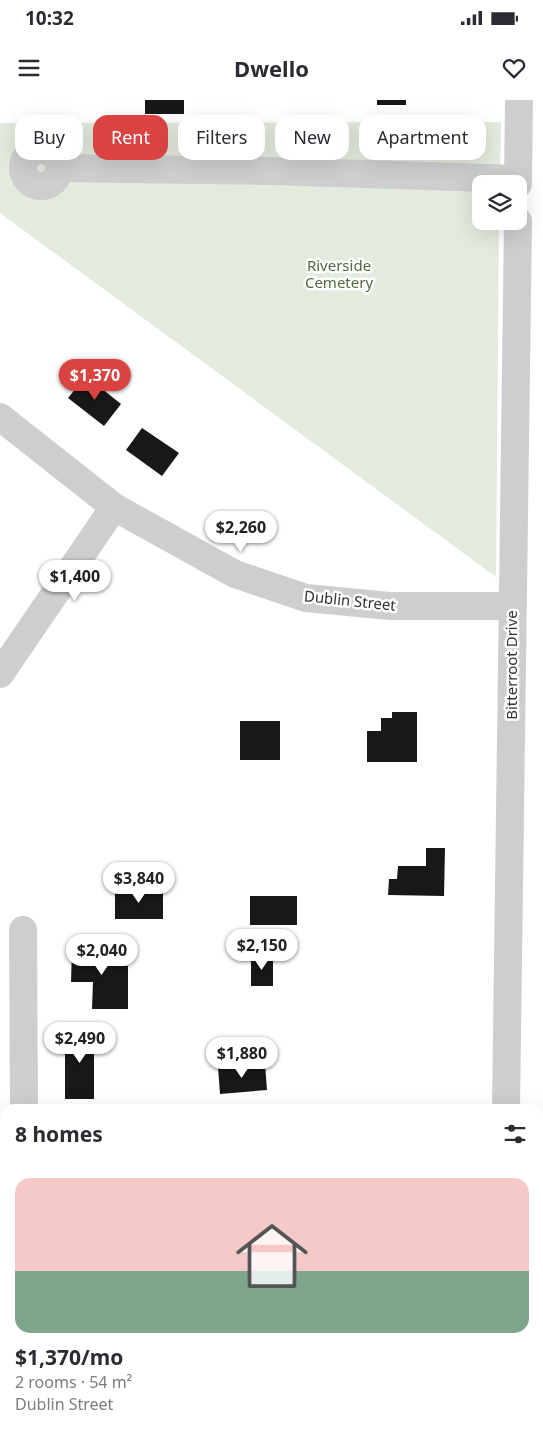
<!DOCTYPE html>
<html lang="en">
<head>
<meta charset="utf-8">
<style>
	body { margin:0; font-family:"Noto Sans",sans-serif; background:#f2f2f3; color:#2b2b33; height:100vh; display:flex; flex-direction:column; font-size:19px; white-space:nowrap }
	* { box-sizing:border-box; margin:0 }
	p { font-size:16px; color:#7c7c81 }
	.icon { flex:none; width:28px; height:28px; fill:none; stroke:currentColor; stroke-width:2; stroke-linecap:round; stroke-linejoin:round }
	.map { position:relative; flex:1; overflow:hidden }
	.side { position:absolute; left:0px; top:1004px; width:544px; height:336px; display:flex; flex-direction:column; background:#fff; border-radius:15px 15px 0 0; box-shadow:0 5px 20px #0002 }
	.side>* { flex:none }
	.top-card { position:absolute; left:15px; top:15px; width:514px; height:45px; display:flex; gap:10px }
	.controls { position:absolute; left:472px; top:75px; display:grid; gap:10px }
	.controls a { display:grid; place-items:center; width:55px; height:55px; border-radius:10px; background:#fff; box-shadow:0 5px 20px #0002; font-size:25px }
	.price { position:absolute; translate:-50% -42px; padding:0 11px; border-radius:18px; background:#fff; color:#222; font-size:16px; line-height:32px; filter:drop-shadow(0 1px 2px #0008) }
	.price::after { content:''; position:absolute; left:50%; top:30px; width:15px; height:11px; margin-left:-8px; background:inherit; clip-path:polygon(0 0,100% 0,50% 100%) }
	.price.on { background:#d94442; color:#fff }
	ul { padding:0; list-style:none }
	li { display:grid; align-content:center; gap:10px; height:265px; padding:0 15px }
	li span { display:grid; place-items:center; height:155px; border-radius:15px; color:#555 }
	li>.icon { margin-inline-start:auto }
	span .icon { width:90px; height:90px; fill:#fffc; stroke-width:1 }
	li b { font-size:21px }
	h2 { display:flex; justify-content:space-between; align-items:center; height:60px; padding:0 15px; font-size:21px }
	.chip { padding:0 18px; border-radius:15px; background:#fff; box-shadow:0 5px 20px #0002; font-size:18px; line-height:45px }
	.chip.on { background:#d94442; color:#fff }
	.status { display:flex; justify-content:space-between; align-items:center; height:35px; padding:0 25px; background:#fff; direction:ltr }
	.status svg { height:14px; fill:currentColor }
	header { display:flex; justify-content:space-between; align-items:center; height:65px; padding:0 15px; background:#fff; font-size:22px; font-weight:700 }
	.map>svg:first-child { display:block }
</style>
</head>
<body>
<div class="status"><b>10:32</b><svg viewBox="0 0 49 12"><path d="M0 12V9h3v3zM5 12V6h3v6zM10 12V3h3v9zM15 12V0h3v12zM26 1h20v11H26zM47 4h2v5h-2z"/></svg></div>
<header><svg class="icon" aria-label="menu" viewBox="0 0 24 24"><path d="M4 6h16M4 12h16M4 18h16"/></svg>Dwello<svg class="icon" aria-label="heart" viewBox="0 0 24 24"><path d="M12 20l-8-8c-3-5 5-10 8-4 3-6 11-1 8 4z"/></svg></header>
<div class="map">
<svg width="543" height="1339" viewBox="0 0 543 1339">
	<rect width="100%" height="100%" fill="#fff"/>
	<polygon fill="#e3eade" points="501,22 500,84 481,84 481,121 499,121 496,477 0,113 0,23"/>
	<polygon fill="#cfddeb" points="543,1233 543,1339 307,1339 316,1335 539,1335 539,1235"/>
	<g fill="#181818">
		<rect x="145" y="0" width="39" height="14"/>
		<rect x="377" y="0" width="29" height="5"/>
		<polygon points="98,35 120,36 119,58 98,57"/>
		<polygon points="86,276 121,304 104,326 68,298"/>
		<polygon points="142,328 179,353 162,376 126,350"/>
		<polygon points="392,612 417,612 417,662 367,662 367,631 381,631 381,618 392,618"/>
		<rect x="240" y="621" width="40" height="39"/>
		<polygon points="426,748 445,748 444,796 388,795 389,779 397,779 398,766 426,766"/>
		<rect x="115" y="790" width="48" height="29"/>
		<rect x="250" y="796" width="47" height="29"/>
		<polygon points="72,848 119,848 119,866 128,866 128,909 92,909 93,882 71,882"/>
		<rect x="251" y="857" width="22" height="29"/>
		<rect x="65" y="930" width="29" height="69"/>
		<polygon points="265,964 267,990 220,994 218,967"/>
		<polygon points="229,1004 230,1009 200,1009 200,1008"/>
	</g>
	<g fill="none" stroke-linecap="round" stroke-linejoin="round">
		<g stroke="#cecece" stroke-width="28">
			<circle cx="41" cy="68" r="18"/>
			<polyline points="59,68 273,71 518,79"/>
			<polyline points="518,84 519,0"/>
			<polyline points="0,317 114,407 235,474 306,498 390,506 511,506"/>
			<polyline points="0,574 114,407"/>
			<polyline points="23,830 24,1009"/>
			<polyline points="506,1009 518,121"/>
			<polyline points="539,1089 543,1088"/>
			<polyline points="42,1339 52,1335"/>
		</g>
	</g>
	<g text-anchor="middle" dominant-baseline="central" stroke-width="5" stroke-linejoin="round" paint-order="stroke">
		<g font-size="15" fill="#516a41" stroke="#fff">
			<text x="339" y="165">Riverside<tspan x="339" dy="17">Cemetery</tspan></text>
		</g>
		<g font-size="15" fill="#313131" stroke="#fff">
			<text transform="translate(350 500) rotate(6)">Dublin Street</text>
			<text transform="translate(511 565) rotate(-90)">Bitterroot Drive</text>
		</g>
	</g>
</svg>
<div class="controls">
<a><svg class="icon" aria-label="layers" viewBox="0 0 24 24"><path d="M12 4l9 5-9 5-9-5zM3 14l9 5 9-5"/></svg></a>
</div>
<b class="price on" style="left:95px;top:301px">$1,370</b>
<b class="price" style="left:241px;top:453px">$2,260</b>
<b class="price" style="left:75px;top:502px">$1,400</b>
<b class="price" style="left:139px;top:804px">$3,840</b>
<b class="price" style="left:262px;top:871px">$2,150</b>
<b class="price" style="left:102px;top:876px">$2,040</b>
<b class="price" style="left:80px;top:964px">$2,490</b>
<b class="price" style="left:242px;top:979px">$1,880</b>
<div class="top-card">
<a class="chip">Buy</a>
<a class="chip on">Rent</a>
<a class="chip">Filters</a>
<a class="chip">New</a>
<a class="chip">Apartment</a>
</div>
<section class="side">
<h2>8 homes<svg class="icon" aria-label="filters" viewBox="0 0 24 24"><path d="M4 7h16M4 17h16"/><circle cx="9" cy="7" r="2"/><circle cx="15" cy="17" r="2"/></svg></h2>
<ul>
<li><span style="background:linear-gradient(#f6c9c9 60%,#7fa58c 0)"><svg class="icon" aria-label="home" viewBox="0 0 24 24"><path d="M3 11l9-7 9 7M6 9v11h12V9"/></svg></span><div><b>$1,370/mo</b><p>2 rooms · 54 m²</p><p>Dublin Street</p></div></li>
</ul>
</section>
</div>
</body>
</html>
